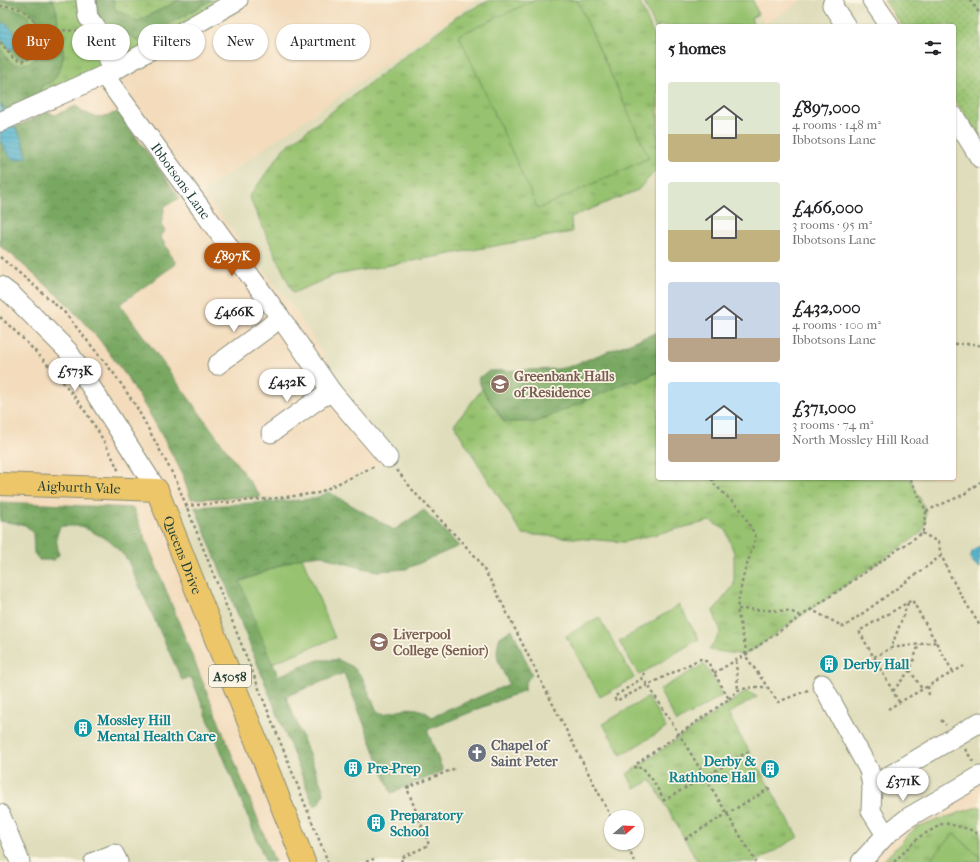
<!DOCTYPE html>
<html lang="en">
<head>
<meta charset="utf-8">
<style>
	body { margin:0; font-family:"IM FELL French Canon",serif; background:#f6f6f6; color:#202124; height:100vh; display:flex; flex-direction:column; font-size:15px; white-space:nowrap }
	* { box-sizing:border-box; margin:0 }
	p { font-size:13px; color:#757577 }
	.icon { flex:none; width:22px; height:22px; fill:none; stroke:currentColor; stroke-width:2; stroke-linecap:round; stroke-linejoin:round }
	.map { position:relative; flex:1; overflow:hidden }
	.panel { position:absolute; left:656px; top:24px; width:300px; height:456px; display:flex; flex-direction:column; background:#fff; border-radius:4px; box-shadow:0 1px 3px #0004 }
	.panel>* { flex:none }
	.banner { position:absolute; left:12px; top:24px; width:380px; height:36px; display:flex; gap:8px }
	.needle { width:26px; rotate:71deg }
	.fabs { position:absolute; left:604px; top:810px; display:grid; gap:8px }
	.fabs a { display:grid; place-items:center; width:40px; height:40px; border-radius:50%; background:#fff; box-shadow:0 1px 3px #0004; font-size:20px }
	.price { position:absolute; translate:-50% -34px; padding:0 9px; border-radius:14px; background:#fff; color:#222; font-size:13px; line-height:26px; filter:drop-shadow(0 1px 2px #0008) }
	.price::after { content:''; position:absolute; left:50%; top:24px; width:12px; height:9px; margin-left:-6px; background:inherit; clip-path:polygon(0 0,100% 0,50% 100%) }
	.price.active { background:#b45309; color:#fff }
	ul { padding:0; list-style:none }
	li { display:flex; align-items:center; gap:12px; height:100px; padding:0 12px }
	li span { display:grid; place-items:center; flex:none; width:112px; height:80px; border-radius:4px; color:#555 }
	li>.icon { margin-inline-start:auto }
	span .icon { width:48px; height:48px; fill:#fffc; stroke-width:1 }
	li b { font-size:17px }
	h2 { display:flex; justify-content:space-between; align-items:center; height:48px; padding:0 12px; font-size:17px }
	.chip { padding:0 14px; border-radius:18px; background:#fff; box-shadow:0 1px 3px #0004; font-size:14px; line-height:36px }
	.chip.active { background:#b45309; color:#fff }
	.map>svg:first-child { display:block }
</style>
</head>
<body>
<div class="map">
<svg width="980" height="862" viewBox="0 0 980 862">
	<defs>
		<pattern id="grass-tufts" width="24" height="20" patternUnits="userSpaceOnUse"><rect width="24" height="20" fill="#97c26f"/><path d="M3 7l-1-3M5 7V3M7 7l1-3M15 17l-1-3M17 17v-4M19 17l1-3" fill="none" stroke="#7b9f5c"/></pattern>
		<pattern id="forest-crowns" width="20" height="18" patternUnits="userSpaceOnUse"><rect width="20" height="18" fill="#79a862"/><path d="M2 6a3 3 0 1 1 6 0M12 15a3 3 0 1 1 6 0" fill="none" stroke="#638a52"/></pattern>
		<pattern id="garden-dots" width="8" height="8" patternUnits="userSpaceOnUse"><rect width="8" height="8" fill="#97c26f"/><path d="M2 2h.1M6 6h.1" fill="none" stroke="#7b9f5c" stroke-width="1.8" stroke-linecap="round"/></pattern>
		<pattern id="water-rules" width="6" height="5" patternUnits="userSpaceOnUse"><rect width="6" height="5" fill="#4eb2cd"/><path d="M0 2.5h6" fill="none" stroke="#4092a7"/></pattern>
	</defs>
	<rect width="100%" height="100%" fill="#fcf5e5"/>
	<filter id="ink" filterUnits="userSpaceOnUse"><feTurbulence type="fractalNoise" baseFrequency=".025" numOctaves="2"/><feDisplacementMap in="SourceGraphic" scale="8" xChannelSelector="R" yChannelSelector="G"/><feConvolveMatrix kernelMatrix="1 2 1 2 8 2 1 2 1" color-interpolation-filters="sRGB"/></filter>
	<filter id="wash" filterUnits="userSpaceOnUse"><feTurbulence type="fractalNoise" baseFrequency=".012" numOctaves="4" result="noise"/><feDisplacementMap in="SourceGraphic" scale="16" xChannelSelector="R" yChannelSelector="G"/><feGaussianBlur stdDeviation="0.9" result="paint"/><feColorMatrix in="noise" values="0 0 0 0 0 0 0 0 0 0 0 0 0 0 0 0 0 1.4 0 .05"/><feComposite in="paint" operator="in"/></filter>
	<g filter="url(#wash)">
		<rect width="100%" height="100%" fill="#f3dbbb"/>
		<g fill="#dfddbb" fill-rule="evenodd">
			<path d="M477 0H643L658 34V478H954V121L980 158V776L861 862H304L164 508 318 493 376 466 388 458 296 311 202 192ZM611 817H637V843H611Z"/>
			<polygon points="803,0 861,0 879,26 754,26 751,18 758,14 765,24"/>
			<polygon points="0,502 133,508 275,862 0,862"/>
		</g>
		<g fill="url(#grass-tufts)" stroke="#5b8052">
			<polygon points="0,0 229,0 125,59 0,116"/>
			<polygon points="490,0 639,0 658,45 658,168 638,190 571,217 572,232 335,275 293,293 249,197 284,148 458,16"/>
			<polygon points="658,372 658,478 910,478 926,511 925,524 921,533 745,655 709,650 721,632 713,611 734,585 734,553 726,530 710,521 624,542 522,534 454,425 482,389 504,422 631,381 637,382"/>
			<polygon points="747,691 757,697 728,714 798,837 756,862 698,862 651,780 635,789 627,774"/>
			<polygon points="980,806 980,862 882,862 916,827"/>
		</g>
		<g fill="url(#forest-crowns)" stroke="#4c724b">
			<path d="M0 0H52C59 11 58 21 57 34L42 25 28 9 18 5 6 2 0 3Z"/>
			<polygon points="97,0 113,0 115,9 129,16 136,22 179,0 212,0 138,41 118,27 99,18"/>
			<path d="M6 8C12 9 19 10 24 13 35 22 43 44 31 54 27 57 23 58 19 59 13 55 9 51 6 44L10 50 3 23 0 24V9Z"/>
			<path d="M42 34C50 34 62 41 63 50 64 55 62 61 61 66 59 71 56 78 51 82 49 83 45 84 42 86L39 95 5 109 0 103V47C3 51 7 59 11 62 15 65 20 64 24 64 40 62 42 47 42 34Z"/>
			<path d="M76 106C92 119 99 119 118 112L180 198 165 206 161 225 165 231 160 236 176 264 120 304 261 497 191 499 180 469 154 421 127 377 98 338 65 302 11 254 0 246V140L10 157 17 160 23 158 27 154 22 139 15 127 48 112 55 115Z"/>
			<polygon points="658,332 658,372 637,382 631,381 537,422 505,422 482,389 478,378 489,371 558,369 568,367"/>
			<path d="M329 492 394 530 424 510 459 546 406 569 378 571 362 568 333 560 323 555 302 557 240 581 278 676 318 660H339L353 667 362 677 377 711 384 714C403 709 415 703 432 717L509 684C500 665 493 658 500 637L512 629 532 675C527 680 524 683 525 690L427 730 443 771 391 793 344 673 286 696 324 792 320 803 314 806 195 507 303 500 315 498Z"/>
			<polygon points="0,502 133,508 275,862 266,862 191,677 182,680 127,559 110,541 81,526 60,526 56,538 59,555 53,560 39,560 34,553 33,532 25,525 0,521"/>
		</g>
		<polygon fill="url(#garden-dots)" stroke="#5b8052" points="884,0 980,0 980,137 954,100 954,26 902,26"/>
		<g fill="#97c26f" stroke="#5b8052">
			<polygon points="535,0 577,0 649,158 538,209 459,35"/>
			<polygon points="643,0 753,0 758,14 751,18 754,26 658,26 658,34"/>
			<polygon points="302,557 335,638 272,663 240,582"/>
			<polygon points="679,605 699,639 639,675 619,642"/>
			<polygon points="599,617 634,678 600,697 566,636"/>
			<polygon points="704,664 723,695 677,722 659,690"/>
			<polygon points="648,697 666,728 621,755 603,724"/>
			<polygon points="954,834 980,857 980,862 928,862"/>
		</g>
		<g fill="url(#water-rules)" stroke="#367880">
			<path d="M3 23C13 28 17 34 16 45L11 50 0 38V24Z"/>
			<polygon points="0,103 22,139 27,158 23,158 17,160 10,157 0,140"/>
			<path d="M980 546V568C969 562 967 552 980 546Z"/>
		</g>
	</g>
	<g filter="url(#ink)">
		<g fill="none" stroke-linecap="round" stroke-linejoin="round">
			<g stroke="#898c78" stroke-width="21">
				<g id="minor">
					<polyline points="86,0 88,17 99,32 113,71"/>
					<polyline points="834,0 832,5 846,26"/>
					<polyline points="872,0 890,26"/>
					<path id="s1" d="M104 75 280 317 332 392 388 458"/>
					<polyline points="954,116 980,158"/>
					<polyline points="0,122 113,71 238,0"/>
					<polyline points="0,286 12,295 68,351 157,490"/>
					<polyline points="217,365 270,326 280,317"/>
					<polyline points="271,433 320,398 332,392"/>
					<polyline points="822,684 869,770 872,786 871,811 886,835"/>
					<polyline points="872,786 980,722"/>
					<polyline points="0,814 20,862"/>
					<polyline points="94,862 114,854 118,862"/>
					<polyline points="861,862 886,835 909,817 980,776"/>
				</g>
			</g>
			<g stroke="#898c78" stroke-width="24">
				<g id="major">
					<path id="s2" d="M0 484 157 490 304 862"/>
				</g>
			</g>
			<g stroke="#898c78" stroke-width="2.5" stroke-dasharray="3 3" stroke-linecap="butt">
				<polyline points="970,0 980,14"/>
				<path d="M0 6C20 5 29 13 40 29L79 31"/>
				<path d="M0 42 13 58 21 62C41 54 37 47 40 29"/>
				<polyline points="0,257 30,282 65,313 115,375 136,406 176,480 328,862"/>
				<path d="M0 317C48 361 93 411 119 472"/>
				<polyline points="954,344 977,344 980,346"/>
				<polyline points="397,470 415,493 477,558 493,585 543,685 611,817"/>
				<polyline points="712,478 713,483 742,511 756,537 743,577 737,609"/>
				<polyline points="185,506 278,498 318,493 375,466"/>
				<polyline points="926,511 963,495 980,482"/>
				<path d="M922 533 938 542C945 573 964 599 980 626"/>
				<polyline points="908,603 891,648 936,642"/>
				<polyline points="810,609 844,627 941,556"/>
				<polyline points="874,657 891,648"/>
				<polyline points="736,661 738,690"/>
				<polyline points="910,670 922,689"/>
				<polyline points="643,673 645,676 614,697 616,701 700,659 708,662 729,699 635,765 636,769 642,767 652,779 664,800"/>
				<polyline points="714,673 745,655 746,650 737,609 790,611 801,616"/>
				<polyline points="641,678 648,685 679,734 756,862"/>
				<polyline points="808,690 778,702 745,655 922,533 925,524 926,511 910,478"/>
				<polyline points="893,691 910,670 919,644"/>
				<polyline points="929,695 928,686 964,666"/>
				<polyline points="729,699 738,690 753,687 767,687"/>
				<polyline points="899,702 859,631 912,600 953,672"/>
				<polyline points="888,709 928,686"/>
				<polyline points="941,720 946,725"/>
				<polyline points="965,749 974,763"/>
				<polyline points="663,801 749,751"/>
				<polyline points="685,839 770,788"/>
				<polyline points="625,843 635,862"/>
				<polyline points="366,862 374,859"/>
				<polyline points="402,862 401,858 429,845 407,788 456,768"/>
				<polyline points="894,862 919,837 944,823 969,829 980,835"/>
			</g>
			<use href="#minor" stroke="#fff" stroke-width="19"/>
			<use href="#major" stroke="#ecc669" stroke-width="22"/>
		</g>
	</g>
	<defs>
		<g id="university-disc" transform="scale(1)"><circle r="9.5" fill="#8d6e63" stroke="#fcf5e5"/><path d="M0-5L7-2L0 1L-7-2ZM-4 1L0 2.5L4 1V4Q0 6-4 4Z" fill="#fff"/></g>
		<g id="school-disc" transform="scale(1)"><circle r="9.5" fill="#8d6e63" stroke="#fcf5e5"/><path d="M0-5L7-2L0 1L-7-2ZM-4 1L0 2.5L4 1V4Q0 6-4 4Z" fill="#fff"/></g>
		<g id="building-disc" transform="scale(1)"><circle r="9.5" fill="#0f9aa8" stroke="#fcf5e5"/><path d="M-4-6H4V6H1V3H-1V6H-4ZM-2.5-4.3h1.7v1.8h-1.7ZM.8-4.3h1.7v1.8H.8ZM-2.5-1h1.7V.8h-1.7ZM.8-1h1.7V.8H.8Z" fill="#fff"/></g>
		<g id="church-disc" transform="scale(1)"><circle r="9.5" fill="#6b7280" stroke="#fcf5e5"/><path d="M-1.2-6h2.4v3.5h3.3v2.4h-3.3V6h-2.4V-.1h-3.3v-2.4h3.3Z" fill="#fff"/></g>
	</defs>
	<g fill-rule="evenodd">
		<use href="#university-disc" x="500" y="384"/>
		<use href="#school-disc" x="379" y="642"/>
		<use href="#building-disc" x="829" y="664"/>
		<use href="#building-disc" x="83" y="728"/>
		<use href="#church-disc" x="477" y="753"/>
		<use href="#building-disc" x="353" y="768"/>
		<use href="#building-disc" x="770" y="769"/>
		<use href="#building-disc" x="376" y="823"/>
	</g>
	<g text-anchor="middle" dominant-baseline="central" stroke-width="3.5" stroke-linejoin="round" paint-order="stroke">
		<rect fill="#fcf5e5" stroke="#617469" stroke-width="1" x="209" y="665" width="42" height="22" rx="3"/>
		<g font-size="13" font-weight="bold" fill="#1f3d34">
			<text x="230" y="676">A5058</text>
		</g>
		<g font-size="14" fill="#1f3d34" stroke="#fcf5e5">
			<text stroke="none"><textPath href="#s1" startOffset="131">Ibbotsons Lane</textPath></text>
			<text stroke="none"><textPath href="#s2" startOffset="79">Aigburth Vale</textPath></text>
			<text stroke="none"><textPath href="#s2" startOffset="227">Queens Drive</textPath></text>
		</g>
		<g font-size="14" font-weight="bold" fill="#785e54" stroke="#fcf5e5" text-anchor="start">
			<text x="514" y="376">Greenbank Halls<tspan x="514" dy="16">of Residence</tspan></text>
			<text x="393" y="634">Liverpool<tspan x="393" dy="16">College (Senior)</tspan></text>
		</g>
		<g font-size="14" font-weight="bold" fill="#0d838f" stroke="#fcf5e5" text-anchor="start">
			<text x="843" y="664">Derby Hall</text>
			<text x="97" y="720">Mossley Hill<tspan x="97" dy="16">Mental Health Care</tspan></text>
			<text x="756" y="761" text-anchor="end">Derby &amp;<tspan x="756" dy="16">Rathbone Hall</tspan></text>
			<text x="367" y="768">Pre-Prep</text>
			<text x="390" y="815">Preparatory<tspan x="390" dy="16">School</tspan></text>
		</g>
		<g font-size="14" font-weight="bold" fill="#5b616d" stroke="#fcf5e5" text-anchor="start">
			<text x="491" y="745">Chapel of<tspan x="491" dy="16">Saint Peter</tspan></text>
		</g>
	</g>
</svg>
<div class="fabs">
<a><svg class="needle" viewBox="-14 -14 28 28"><path d="M0-13l5 13h-10z" fill="#e53935"/><path d="M0 13l5-13h-10z" fill="#757577"/></svg></a>
</div>
<b class="price active" style="left:232px;top:277px">£897K</b>
<b class="price" style="left:234px;top:333px">£466K</b>
<b class="price" style="left:75px;top:392px">£573K</b>
<b class="price" style="left:287px;top:403px">£432K</b>
<b class="price" style="left:903px;top:802px">£371K</b>
<div class="banner">
<a class="chip active">Buy</a>
<a class="chip">Rent</a>
<a class="chip">Filters</a>
<a class="chip">New</a>
<a class="chip">Apartment</a>
</div>
<section class="panel">
<h2>5 homes<svg class="icon" aria-label="filters" viewBox="0 0 24 24"><path d="M4 7h16M4 17h16"/><circle cx="9" cy="7" r="2"/><circle cx="15" cy="17" r="2"/></svg></h2>
<ul>
<li><span style="background:linear-gradient(#dfe7d0 65%,#c2b280 0)"><svg class="icon" aria-label="home" viewBox="0 0 24 24"><path d="M3 11l9-7 9 7M6 9v11h12V9"/></svg></span><div><b>£897,000</b><p>4 rooms · 148 m²</p><p>Ibbotsons Lane</p></div></li>
<li><span style="background:linear-gradient(#dfe7d0 60%,#c2b280 0)"><svg class="icon" aria-label="home" viewBox="0 0 24 24"><path d="M3 11l9-7 9 7M6 9v11h12V9"/></svg></span><div><b>£466,000</b><p>3 rooms · 95 m²</p><p>Ibbotsons Lane</p></div></li>
<li><span style="background:linear-gradient(#c9d6e8 70%,#b9a48a 0)"><svg class="icon" aria-label="home" viewBox="0 0 24 24"><path d="M3 11l9-7 9 7M6 9v11h12V9"/></svg></span><div><b>£432,000</b><p>4 rooms · 100 m²</p><p>Ibbotsons Lane</p></div></li>
<li><span style="background:linear-gradient(#bfe0f5 65%,#b9a48a 0)"><svg class="icon" aria-label="home" viewBox="0 0 24 24"><path d="M3 11l9-7 9 7M6 9v11h12V9"/></svg></span><div><b>£371,000</b><p>3 rooms · 74 m²</p><p>North Mossley Hill Road</p></div></li>
</ul>
</section>
</div>
</body>
</html>
